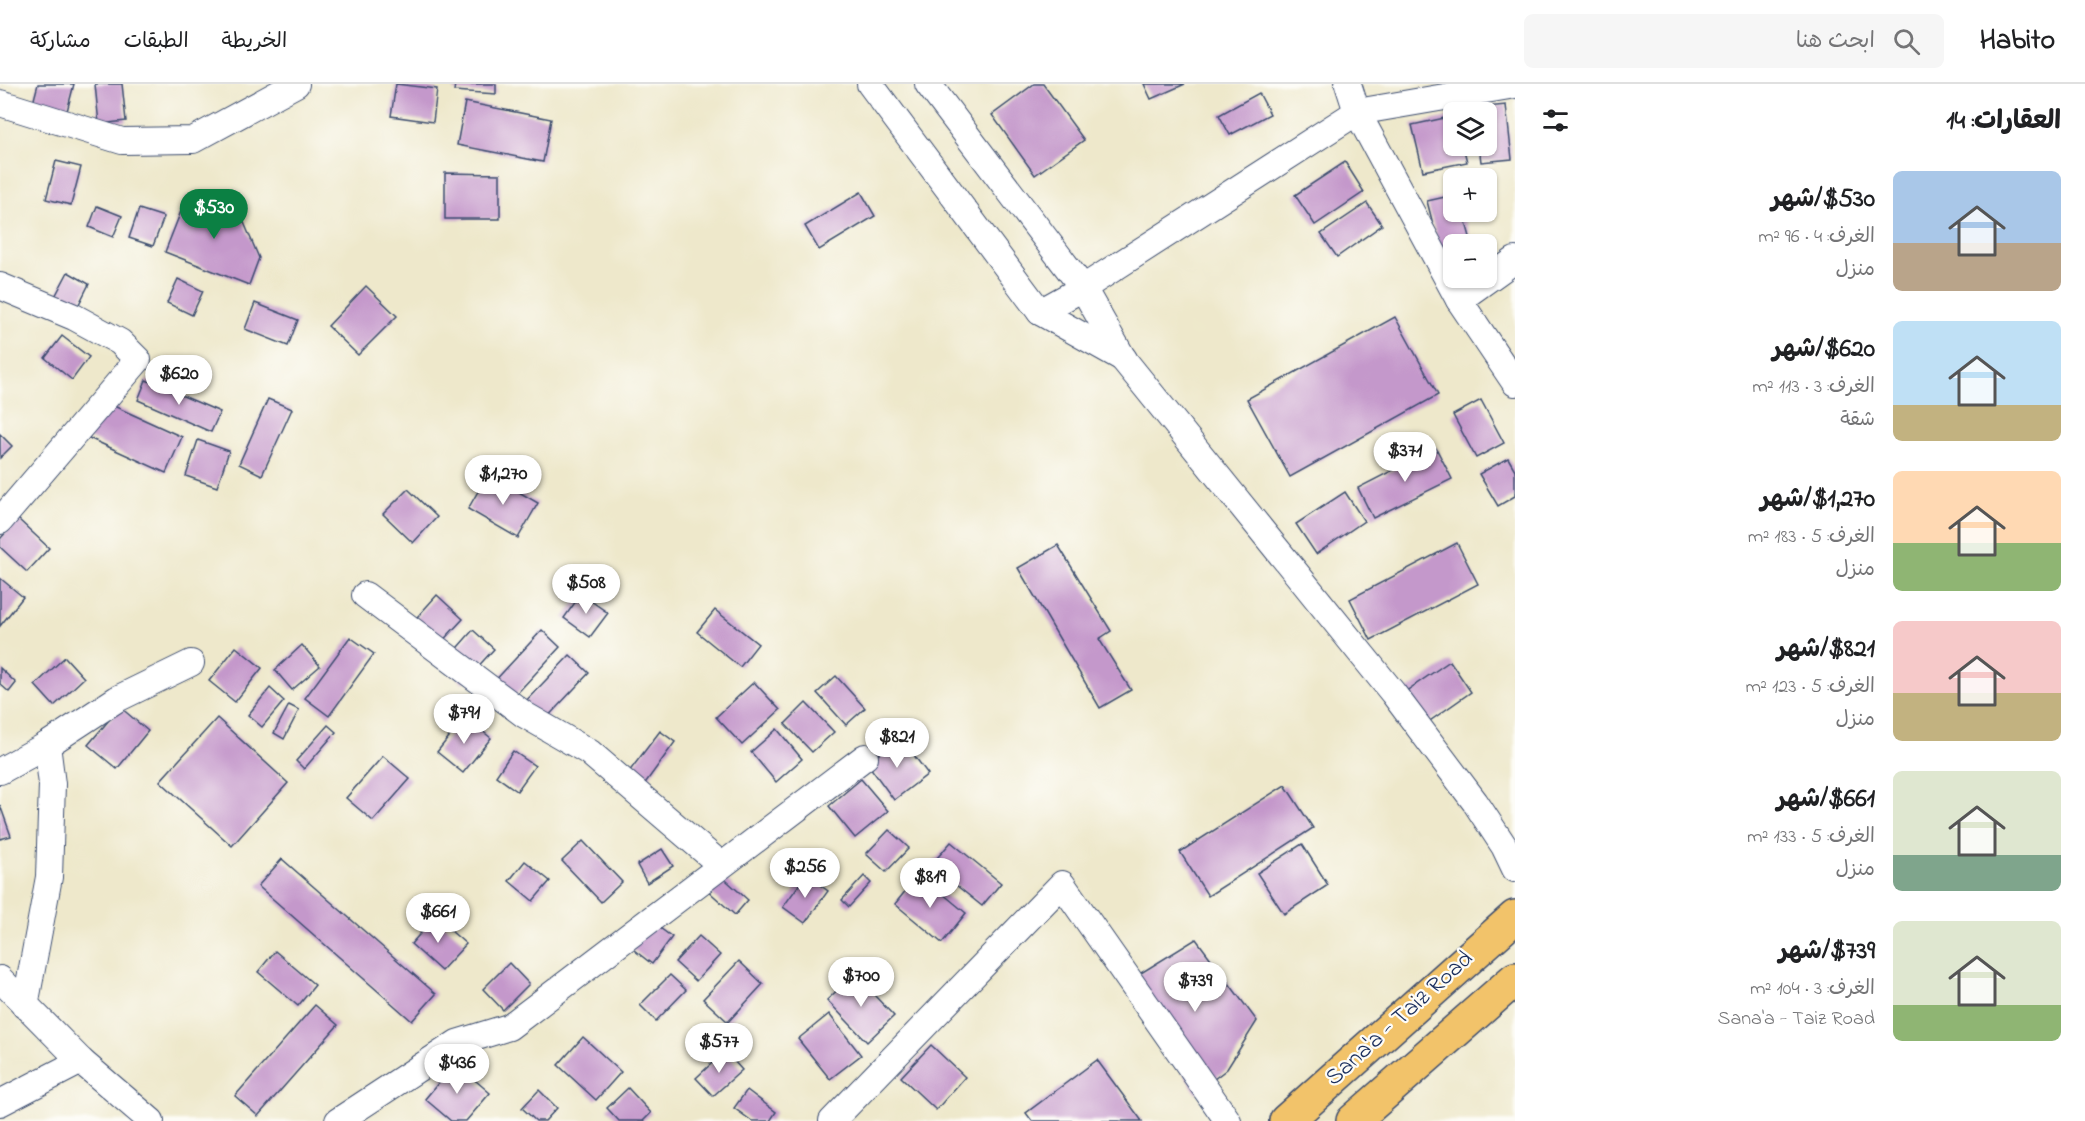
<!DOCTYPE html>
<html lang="ar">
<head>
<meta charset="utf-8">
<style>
	body { margin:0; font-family:"Indie Flower","Playpen Sans Arabic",sans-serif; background:#f6f6f6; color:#202124; direction:rtl; height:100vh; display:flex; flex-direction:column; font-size:22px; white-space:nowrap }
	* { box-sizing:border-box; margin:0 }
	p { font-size:20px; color:#757577 }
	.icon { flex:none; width:33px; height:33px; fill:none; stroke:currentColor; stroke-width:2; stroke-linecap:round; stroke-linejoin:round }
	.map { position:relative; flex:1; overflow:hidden; direction:ltr }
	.side { display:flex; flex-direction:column; background:#fff; width:570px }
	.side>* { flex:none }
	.buttons { position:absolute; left:1443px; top:18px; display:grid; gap:12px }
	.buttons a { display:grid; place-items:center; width:54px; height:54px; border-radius:9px; background:#fff; box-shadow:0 2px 4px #0004; font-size:30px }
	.price { position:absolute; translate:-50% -51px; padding:0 14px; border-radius:21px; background:#fff; color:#222; font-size:20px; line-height:39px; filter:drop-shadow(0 2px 3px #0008) }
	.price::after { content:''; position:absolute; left:50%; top:36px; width:18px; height:14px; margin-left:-9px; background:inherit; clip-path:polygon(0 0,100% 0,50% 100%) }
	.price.on { background:#0b8043; color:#fff }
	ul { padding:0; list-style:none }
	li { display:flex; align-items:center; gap:18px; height:150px; padding:0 24px }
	li span { display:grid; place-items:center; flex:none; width:168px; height:120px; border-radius:9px; color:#555 }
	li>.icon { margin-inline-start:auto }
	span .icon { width:72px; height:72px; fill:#fffc; stroke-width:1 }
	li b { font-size:26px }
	h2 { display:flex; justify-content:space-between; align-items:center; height:72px; padding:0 24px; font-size:26px }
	header { display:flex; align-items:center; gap:36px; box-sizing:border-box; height:84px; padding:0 30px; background:#fff; border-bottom:2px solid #e0e0e0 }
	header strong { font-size:28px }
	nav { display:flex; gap:33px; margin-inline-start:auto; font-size:21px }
	.search { width:420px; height:54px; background:#f6f6f6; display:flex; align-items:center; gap:15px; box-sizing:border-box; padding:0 21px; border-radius:9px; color:#757577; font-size:22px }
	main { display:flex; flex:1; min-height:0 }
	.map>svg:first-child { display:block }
</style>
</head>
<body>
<header>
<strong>Habito</strong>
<div class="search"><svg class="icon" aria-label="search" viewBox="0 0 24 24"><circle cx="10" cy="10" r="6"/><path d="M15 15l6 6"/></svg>ابحث هنا</div>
<nav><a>الخريطة</a><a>الطبقات</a><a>مشاركة</a></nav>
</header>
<main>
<section class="side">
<h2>العقارات: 14<svg class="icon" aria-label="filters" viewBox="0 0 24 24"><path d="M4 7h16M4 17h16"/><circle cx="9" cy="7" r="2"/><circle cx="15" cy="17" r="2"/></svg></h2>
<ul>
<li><span style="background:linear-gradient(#a9c7e8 60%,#b9a48a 0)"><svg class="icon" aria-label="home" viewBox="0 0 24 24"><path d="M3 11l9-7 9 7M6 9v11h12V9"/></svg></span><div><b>$530/شهر</b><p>الغرف: 4 · 96 m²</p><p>منزل</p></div></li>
<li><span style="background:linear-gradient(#bfe0f5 70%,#c2b280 0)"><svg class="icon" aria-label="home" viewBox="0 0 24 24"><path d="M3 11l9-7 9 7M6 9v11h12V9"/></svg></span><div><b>$620/شهر</b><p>الغرف: 3 · 113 m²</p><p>شقة</p></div></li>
<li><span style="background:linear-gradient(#ffd9b3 60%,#8fb573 0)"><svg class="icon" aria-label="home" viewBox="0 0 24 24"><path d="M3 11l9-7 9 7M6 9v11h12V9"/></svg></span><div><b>$1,270/شهر</b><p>الغرف: 5 · 183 m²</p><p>منزل</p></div></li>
<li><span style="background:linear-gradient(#f6c9c9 60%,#c2b280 0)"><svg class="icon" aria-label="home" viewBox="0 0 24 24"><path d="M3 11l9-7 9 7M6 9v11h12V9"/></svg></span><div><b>$821/شهر</b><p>الغرف: 5 · 123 m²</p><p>منزل</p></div></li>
<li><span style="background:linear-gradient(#dfe7d0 70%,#7fa58c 0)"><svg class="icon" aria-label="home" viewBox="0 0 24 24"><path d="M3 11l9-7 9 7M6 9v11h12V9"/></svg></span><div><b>$661/شهر</b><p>الغرف: 5 · 133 m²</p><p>منزل</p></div></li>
<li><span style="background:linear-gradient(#dfe7d0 70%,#8fb573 0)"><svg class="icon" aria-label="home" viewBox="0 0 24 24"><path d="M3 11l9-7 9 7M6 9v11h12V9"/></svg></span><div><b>$739/شهر</b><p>الغرف: 3 · 104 m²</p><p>Sana'a - Taiz Road</p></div></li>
</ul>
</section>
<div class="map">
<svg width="1515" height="1037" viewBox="0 0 1515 1037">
	<rect width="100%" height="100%" fill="#fdfcf7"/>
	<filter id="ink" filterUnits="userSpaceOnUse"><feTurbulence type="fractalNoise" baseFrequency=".0167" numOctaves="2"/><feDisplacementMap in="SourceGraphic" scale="12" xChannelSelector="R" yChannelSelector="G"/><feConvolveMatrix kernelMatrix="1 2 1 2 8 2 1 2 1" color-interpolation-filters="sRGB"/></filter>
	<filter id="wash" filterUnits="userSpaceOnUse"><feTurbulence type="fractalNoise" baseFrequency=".008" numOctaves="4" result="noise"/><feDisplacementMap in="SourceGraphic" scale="24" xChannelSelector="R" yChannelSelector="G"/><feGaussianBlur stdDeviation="1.35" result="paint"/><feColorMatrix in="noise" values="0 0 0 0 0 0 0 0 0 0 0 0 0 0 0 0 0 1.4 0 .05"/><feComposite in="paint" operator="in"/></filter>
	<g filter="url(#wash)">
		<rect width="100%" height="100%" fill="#eee8cb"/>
		<g id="blocks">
			<g fill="#c498cb">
				<polygon points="38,0 74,0 66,31 32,23"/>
				<polygon points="95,0 122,0 126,37 99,40"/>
				<polygon points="396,0 437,5 433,38 391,32"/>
				<polygon points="455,0 496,0 496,10 454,7"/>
				<polygon points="1034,0 1043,0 1084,56 1035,91 992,31"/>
				<polygon points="1144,0 1185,0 1151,15"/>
				<polygon points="1259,9 1270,30 1230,51 1219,31"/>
				<polygon points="465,18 551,35 543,78 457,61"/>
				<polygon points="1506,21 1512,75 1481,78 1479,62 1486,62 1486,28 1476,28 1476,24"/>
				<polygon points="1454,32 1454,62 1463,62 1467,78 1423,87 1412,41"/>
				<polygon points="56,77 81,83 71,121 46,115"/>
				<polygon points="1345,78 1364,108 1315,141 1295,111"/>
				<polygon points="445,89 500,90 500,135 445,135"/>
				<polygon points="861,108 875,132 819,166 805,142"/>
				<polygon points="1454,111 1454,128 1463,128 1472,160 1454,160 1454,167 1441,171 1427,117"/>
				<polygon points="187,112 240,129 259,174 249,201 165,168"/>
				<polygon points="1367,119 1382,141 1337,173 1321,150"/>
				<polygon points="97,122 122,132 113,153 89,143"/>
				<polygon points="139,125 164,133 153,162 129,154"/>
				<polygon points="68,188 89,200 72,234 50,222"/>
				<polygon points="178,195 203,207 192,231 167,219"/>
				<polygon points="366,202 397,232 358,271 328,242"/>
				<polygon points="255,219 298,236 288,262 245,245"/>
				<polygon points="1395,233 1438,311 1290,393 1247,315"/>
				<polygon points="62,252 89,273 72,296 45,274"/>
				<polygon points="146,296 220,328 211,348 138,316"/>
				<polygon points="268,315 292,325 262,391 239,380"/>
				<polygon points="1481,316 1504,359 1476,374 1453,331"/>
				<polygon points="105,318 182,353 166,389 89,354"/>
				<polygon points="0,350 12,362 0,374"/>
				<polygon points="198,356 229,367 217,403 186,392"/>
				<polygon points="1436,364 1452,395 1373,434 1358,404"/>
				<polygon points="1508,374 1515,386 1515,412 1498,422 1479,390"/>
				<polygon points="488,390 538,419 518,454 468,425"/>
				<polygon points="408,405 437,433 413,459 383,430"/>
				<polygon points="1345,408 1364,437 1316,470 1296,440"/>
				<polygon points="18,435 49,464 27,488 0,463 0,455"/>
				<polygon points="1457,459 1478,500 1371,556 1350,515"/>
				<polygon points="1058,461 1111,547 1099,555 1131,606 1100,624 1018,484"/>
				<polygon points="0,494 23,513 0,542"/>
				<polygon points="581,510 608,529 590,553 564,534"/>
				<polygon points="437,511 463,535 435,565 409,542"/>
				<polygon points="715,526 758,560 740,583 697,548"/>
				<polygon points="473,546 494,565 463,599 443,580"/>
				<polygon points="542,546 560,563 509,618 491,601"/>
				<polygon points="350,553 374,570 329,632 305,614"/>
				<polygon points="302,561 320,582 292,606 275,586"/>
				<polygon points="236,563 262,584 235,618 209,597"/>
				<polygon points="570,571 589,589 541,640 522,621"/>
				<polygon points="65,573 84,594 54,622 35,601"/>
				<polygon points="1450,577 1471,608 1424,641 1402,610"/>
				<polygon points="0,584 16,599 9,608 0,600"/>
				<polygon points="836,592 865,624 846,641 817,609"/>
				<polygon points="754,598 780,626 742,661 716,633"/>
				<polygon points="270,604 284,617 262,643 248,631"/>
				<polygon points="806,619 834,648 812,668 785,640"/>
				<polygon points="289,621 299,626 284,655 274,649"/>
				<polygon points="120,623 148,647 117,685 88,661"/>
				<polygon points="465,633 491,654 463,689 437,668"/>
				<polygon points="217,634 288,699 232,762 160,697"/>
				<polygon points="328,641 336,648 304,685 296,677"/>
				<polygon points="777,645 802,675 776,698 751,668"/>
				<polygon points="660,647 675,658 638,709 622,697"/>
				<polygon points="901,654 928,690 894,716 867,679"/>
				<polygon points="513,667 535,682 517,707 496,692"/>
				<polygon points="383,672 410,695 373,737 346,714"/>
				<polygon points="861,695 888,727 855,754 829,722"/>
				<polygon points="1285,701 1313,744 1208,812 1180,768"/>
				<polygon points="0,721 11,752 0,755"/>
				<polygon points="889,746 909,764 886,788 866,770"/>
				<polygon points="583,757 622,798 601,818 562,777"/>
				<polygon points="951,758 1001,799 982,822 931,781"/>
				<polygon points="1302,760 1328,801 1284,830 1257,789"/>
				<polygon points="662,765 673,782 647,799 637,781"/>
				<polygon points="282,775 436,910 412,937 258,802"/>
				<polygon points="525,777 550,797 533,817 509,797"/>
				<polygon points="718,789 748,816 735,831 705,804"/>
				<polygon points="919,790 966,829 942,859 895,820"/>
				<polygon points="806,791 828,807 805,839 783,823"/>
				<polygon points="864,792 871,799 849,823 842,816"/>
				<polygon points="435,833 466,860 441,887 411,860"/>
				<polygon points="645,833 672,853 652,880 625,859"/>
				<polygon points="699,852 720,871 696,897 675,878"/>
				<polygon points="1196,855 1257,937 1227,985 1196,1009 1128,897"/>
				<polygon points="275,867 315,901 298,922 258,888"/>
				<polygon points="739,877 763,900 728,938 703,915"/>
				<polygon points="509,879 529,900 503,926 483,905"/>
				<polygon points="854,890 894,932 867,958 827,916"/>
				<polygon points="670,891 686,906 656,937 640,921"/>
				<polygon points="315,921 338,941 258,1032 235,1012"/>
				<polygon points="829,930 861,971 830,995 798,955"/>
				<polygon points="583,953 621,988 596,1016 558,981"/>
				<polygon points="931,961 965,993 936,1026 901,993"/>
				<polygon points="725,967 742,986 713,1012 696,994"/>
				<polygon points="1097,976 1142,1037 1032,1037 1026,1029"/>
				<polygon points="455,979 490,1009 466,1037 451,1037 425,1015"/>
				<polygon points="628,1004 651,1029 643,1037 619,1037 607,1024"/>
				<polygon points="539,1006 557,1024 545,1037 536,1037 522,1024"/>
				<polygon points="747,1006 776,1028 770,1037 752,1037 734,1024"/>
			</g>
		</g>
	</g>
	<g filter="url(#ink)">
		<use href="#blocks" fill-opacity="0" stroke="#3b4b6e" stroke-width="1.5"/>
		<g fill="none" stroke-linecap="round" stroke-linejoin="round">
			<g stroke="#3b4b6e" stroke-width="28">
				<g id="minor">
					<polyline points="870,0 1040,228 1124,275"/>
					<polyline points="928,0 1083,204 1124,276 1393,609 1475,718 1504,762 1515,785"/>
					<polyline points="1348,0 1357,28 1459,216"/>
					<polyline points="0,19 122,57 193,56 296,0"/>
					<polyline points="1515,176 1459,216 1515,299"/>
					<polyline points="0,202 74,233 120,258 138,276 0,437"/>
					<polyline points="1040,228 1083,204 1357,28 1515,1"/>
					<polyline points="365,511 525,631 589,668 721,781"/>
					<polyline points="0,687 47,661 117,615 191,579"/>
					<polyline points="0,895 81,977 151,1037"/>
					<polyline points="25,922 49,793 52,700 47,661"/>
					<polyline points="0,1019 81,977"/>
					<polyline points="338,1037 457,959 509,943 865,673"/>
					<polyline points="832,1037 1062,800 1228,1037"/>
				</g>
			</g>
			<g stroke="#3b4b6e" stroke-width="36">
				<g id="highway">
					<polyline points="1286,1037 1515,833"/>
					<polyline points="1353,1037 1515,895"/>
				</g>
			</g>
			<use href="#minor" stroke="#fff" stroke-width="26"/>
			<use href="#highway" stroke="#f2c36a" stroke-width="33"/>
		</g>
	</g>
	<g text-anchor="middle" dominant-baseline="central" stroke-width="4.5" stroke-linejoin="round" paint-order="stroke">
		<g font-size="24" fill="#1b2f5e" stroke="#fdfcf7">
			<text transform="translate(1400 935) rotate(-42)">Sana'a - Taiz Road</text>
		</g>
	</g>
</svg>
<div class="buttons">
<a><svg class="icon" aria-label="layers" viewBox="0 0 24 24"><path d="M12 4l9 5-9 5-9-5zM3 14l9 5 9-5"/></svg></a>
<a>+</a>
<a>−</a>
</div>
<b class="price on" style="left:214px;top:156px">$530</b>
<b class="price" style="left:179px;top:322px">$620</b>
<b class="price" style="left:1405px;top:399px">$371</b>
<b class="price" style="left:503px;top:422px">$1,270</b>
<b class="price" style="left:586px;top:531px">$508</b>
<b class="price" style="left:464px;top:661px">$791</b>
<b class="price" style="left:897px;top:685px">$821</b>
<b class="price" style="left:805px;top:815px">$256</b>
<b class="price" style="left:930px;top:825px">$819</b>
<b class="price" style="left:438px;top:860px">$661</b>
<b class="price" style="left:861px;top:924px">$700</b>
<b class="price" style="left:1195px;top:929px">$739</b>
<b class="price" style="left:719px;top:990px">$577</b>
<b class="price" style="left:457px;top:1011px">$436</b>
</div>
</main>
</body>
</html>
